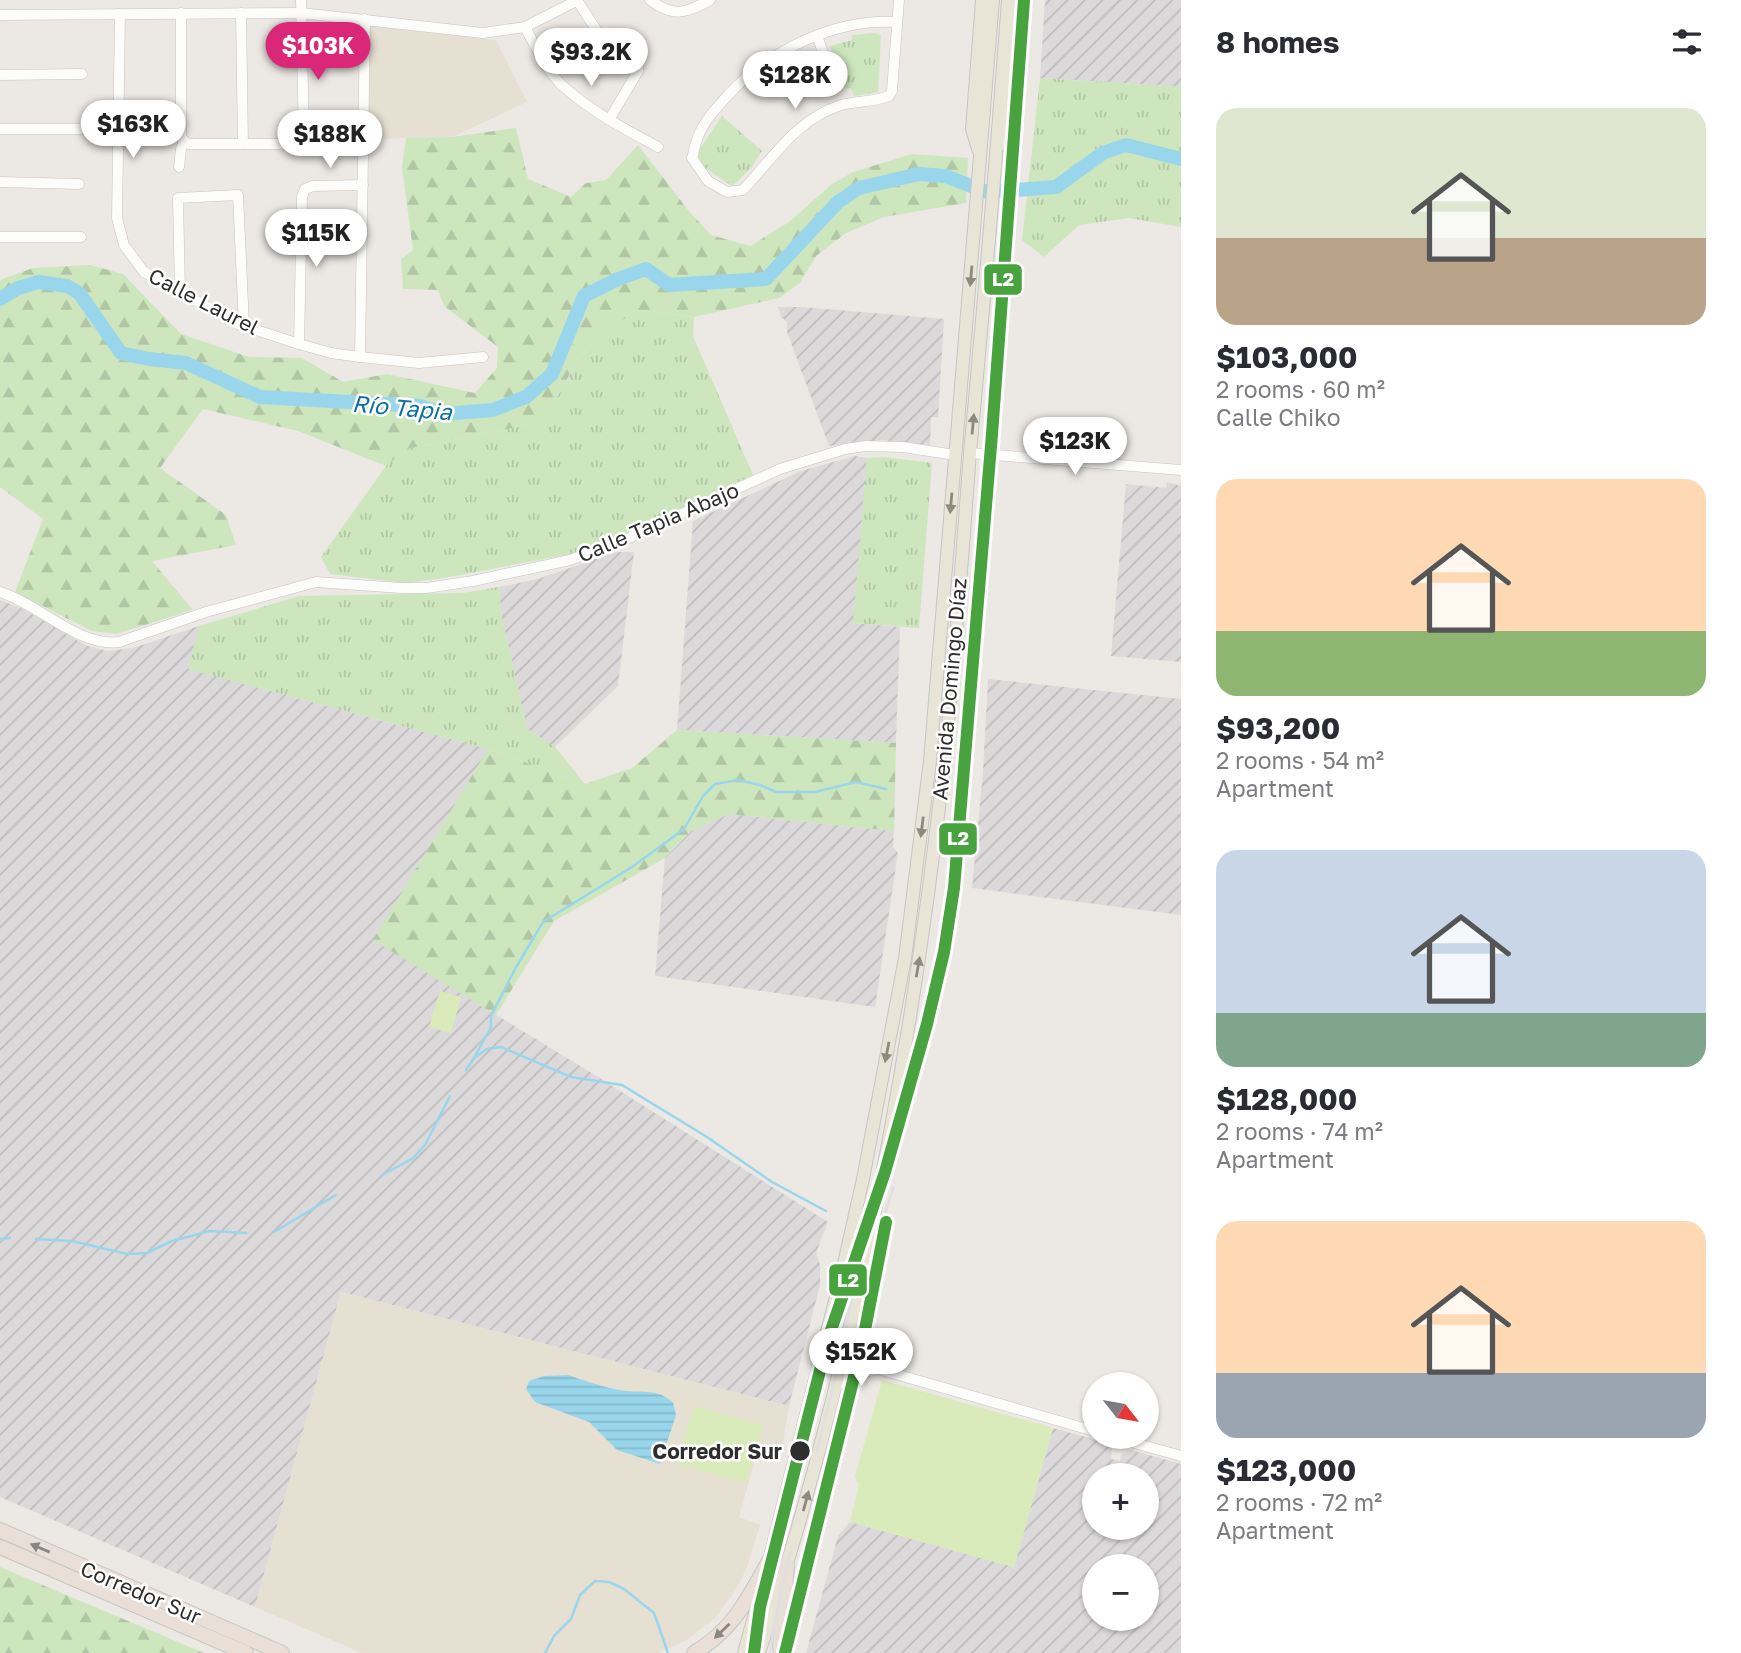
<!DOCTYPE html>
<html lang="en">
<head>
<meta charset="utf-8">
<style>
	body { margin:0; font-family:"Golos Text",sans-serif; background:#f2f2f3; color:#2b2b33; height:100vh; display:flex; flex-direction:column; font-size:26px; white-space:nowrap }
	* { box-sizing:border-box; margin:0 }
	p { font-size:23px; color:#7c7c81 }
	.icon { flex:none; width:38px; height:38px; fill:none; stroke:currentColor; stroke-width:2; stroke-linecap:round; stroke-linejoin:round }
	.map { position:relative; flex:1; overflow:hidden }
	.panel { display:flex; flex-direction:column; background:#fff; width:560px }
	.panel>* { flex:none }
	.needle { width:46px; rotate:121deg }
	.buttons { position:absolute; left:1082px; top:1372px; display:grid; gap:14px }
	.buttons a { display:grid; place-items:center; width:77px; height:77px; border-radius:50%; background:#fff; box-shadow:0 2px 5px #0004; font-size:35px }
	.price { position:absolute; translate:-50% -60px; padding:0 16px; border-radius:24px; background:#fff; color:#222; font-size:23px; line-height:46px; filter:drop-shadow(0 2px 4px #0008) }
	.price::after { content:''; position:absolute; left:50%; top:42px; width:21px; height:16px; margin-left:-10px; background:inherit; clip-path:polygon(0 0,100% 0,50% 100%) }
	.price.on { background:#db2777; color:#fff }
	ul { padding:0; list-style:none }
	li { display:grid; align-content:center; gap:14px; height:371px; padding:0 35px }
	li span { display:grid; place-items:center; height:217px; border-radius:21px; color:#555 }
	li>.icon { margin-inline-start:auto }
	span .icon { width:126px; height:126px; fill:#fffc; stroke-width:1 }
	li b { font-size:30px }
	h2 { display:flex; justify-content:space-between; align-items:center; height:84px; padding:0 35px; font-size:30px }
	main { display:flex; flex:1; min-height:0 }
	.map>svg:first-child { display:block }
</style>
</head>
<body>
<main>
<div class="map">
<svg width="1181" height="1653" viewBox="0 0 1181 1653">
	<defs>
		<pattern id="industrial-furrows" width="10" height="10" patternUnits="userSpaceOnUse" patternTransform="scale(1.75)"><rect width="10" height="10" fill="#dcd9db"/><path d="M-1 1l2-2M0 10L10 0M9 11l2-2" fill="none" stroke="#bdbbbc"/></pattern>
		<pattern id="grass-tufts" width="24" height="20" patternUnits="userSpaceOnUse" patternTransform="scale(1.75)"><rect width="24" height="20" fill="#cee6be"/><path d="M3 7l-1-3M5 7V3M7 7l1-3M15 17l-1-3M17 17v-4M19 17l1-3" fill="none" stroke="#b1c6a4"/></pattern>
		<pattern id="forest-firs" width="22" height="20" patternUnits="userSpaceOnUse" patternTransform="scale(1.75)"><rect width="22" height="20" fill="#cee6be"/><path d="M5 1l3.5 6h-7zM16 11l3.5 6h-7z" fill="#b1c6a4"/></pattern>
		<pattern id="water-rules" width="6" height="5" patternUnits="userSpaceOnUse" patternTransform="scale(1.75)"><rect width="6" height="5" fill="#99d6ec"/><path d="M0 2.5h6" fill="none" stroke="#84b8cb"/></pattern>
	</defs>
	<rect width="100%" height="100%" fill="#ece8e4"/>
	<g fill="url(#industrial-furrows)" fill-rule="evenodd">
		<polygon points="1045,0 1181,0 1181,87 1040,78"/>
		<polygon points="778,307 802,307 944,319 938,417 931,417 930,445 883,440 829,446 787,332 787,322 781,317"/>
		<polygon points="855,456 867,458 854,623 900,627 896,743 677,730 693,521 801,471"/>
		<polygon points="1167,482 1181,486 1181,662 1111,656 1126,484 1166,488"/>
		<polygon points="616,552 634,552 618,686 555,747 527,729 501,613 499,587 538,579"/>
		<polygon points="0,600 23,609 87,646 108,651 133,648 199,626 189,669 488,749 374,940 598,1077 828,1222 816,1253 820,1265 820,1285 789,1406 341,1292 255,1607 0,1497"/>
		<polygon points="988,679 1181,699 1181,915 972,888 983,771"/>
		<polygon points="729,814 894,831 893,847 898,853 875,1007 655,976 665,858 691,831"/>
		<path d="M1053 1428 1107 1443 1112 1449 1111 1459 1120 1461 1122 1454 1131 1450 1181 1464V1653H806L838 1536 850 1522 1014 1567ZM1094 1475H1146V1528H1094ZM1094 1566H1146V1619H1094Z"/>
	</g>
	<g fill="#e6e0d3">
		<polygon points="369,26 496,40 527,102 452,137 369,139"/>
		<polygon points="341,1292 789,1406 782,1449 759,1445 739,1517 760,1525 746,1570 733,1594 715,1618 687,1640 659,1653 362,1653 255,1607"/>
	</g>
	<g fill="url(#grass-tufts)">
		<polygon points="875,33 881,35 878,92 854,96 851,88 845,89 830,46 852,40 852,35"/>
		<polygon points="1040,78 1181,87 1181,227 1129,218 1079,225 1044,257 1022,240"/>
		<polygon points="722,116 762,151 751,168 732,186 704,167 697,153"/>
		<polygon points="635,310 694,317 693,336 753,475 612,540 570,554 444,578 405,583 330,574 321,557 386,466 407,449 518,427 547,416 580,355"/>
		<polygon points="884,457 932,463 919,628 853,623 867,458"/>
		<polygon points="499,587 501,613 527,729 555,747 585,784 488,749 188,669 199,626 299,596 462,593"/>
	</g>
	<g fill="url(#forest-firs)">
		<polygon points="516,128 528,179 571,197 586,183 606,180 638,145 688,210 711,235 750,246 789,222 832,184 853,172 912,154 968,158 966,203 884,217 846,233 816,256 800,283 779,298 694,317 635,310 580,355 547,416 518,427 407,449 386,466 298,431 203,409 160,468 226,515 236,545 152,561 193,610 116,634 92,631 15,592 43,519 0,487 0,280 33,268 90,265 123,274 181,334 249,357 302,358 343,382 387,374 475,393 497,368 498,347 444,306 438,290 403,289 401,259 413,250 402,167 406,138 452,137"/>
		<polygon points="677,730 896,743 894,831 729,814 691,831 665,858 554,921 496,1015 373,940 488,749 585,784 632,768"/>
		<polygon points="0,1567 204,1653 0,1653"/>
	</g>
	<g fill="#d9eabb">
		<polygon points="440,991 461,997 451,1033 429,1027"/>
		<polygon points="882,1380 1053,1428 1014,1567 850,1522 859,1485 855,1477"/>
		<polygon points="694,1406 763,1425 746,1483 678,1464"/>
	</g>
	<path fill="url(#water-rules)" d="M568 1375C583 1380 599 1386 615 1389 638 1395 653 1386 673 1402L676 1415 660 1464 617 1450 589 1422 535 1402 526 1389 529 1381 544 1376Z"/>
	<g fill="none" stroke-linecap="round" stroke-linejoin="round">
		<g stroke="#99d6ec" stroke-width="2.5">
			<polyline points="474,1058 491,1027 491,1016 515,969 543,922 632,867 684,829 703,796 715,784 738,780 760,785 776,792 815,792 856,782 886,789"/>
			<polyline points="466,1070 474,1058 487,1049 501,1047 571,1077 622,1085 707,1137 772,1182 826,1211"/>
			<polyline points="382,1175 412,1159 425,1145 450,1096"/>
			<polyline points="274,1232 336,1195"/>
			<polyline points="0,1239 10,1238"/>
			<polyline points="36,1239 72,1241 127,1254 147,1253 172,1241 210,1231 246,1233"/>
			<polyline points="545,1653 554,1636 571,1619 580,1595 595,1581 609,1582 624,1589 654,1613 668,1653"/>
		</g>
		<polyline stroke="#99d6ec" stroke-width="14" points="0,299 18,288 39,282 67,286 79,293 121,353 149,359 186,363 260,397 421,406 443,414 493,410 526,397 552,374 584,296 618,279 646,269 669,285 766,279 838,202 859,188 919,174 945,176 987,192 1056,187 1103,153 1126,145 1181,159"/>
		<g stroke="#c5c4c5" stroke-width="11">
			<g id="minor">
				<polyline points="577,0 604,42 638,67 638,71 609,120"/>
				<path d="M650 0C674 18 686 13 710 0"/>
				<polyline points="241,13 243,144"/>
				<polyline points="120,14 117,218 124,245 144,272 238,324 299,344 331,353 360,357 419,363 483,357"/>
				<polyline points="0,15 301,13 483,33 525,27 578,0"/>
				<path d="M897 22C835 18 771 50 729 94 717 107 704 121 698 137 695 144 694 152 692 158L708 181 727 192 743 190C773 158 797 119 841 105 857 101 874 102 889 96L892 91 899 0"/>
				<path d="M525 27C536 47 547 72 564 87 592 112 625 129 658 147"/>
				<polyline points="817,35 835,88"/>
				<polyline points="786,50 811,89"/>
				<polyline points="0,75 82,74"/>
				<polyline points="0,129 81,129"/>
				<polyline points="184,141 189,144 296,144 304,137 301,0"/>
				<polyline points="179,167 181,149 184,141 181,136 181,13"/>
				<polyline points="0,182 79,184"/>
				<polyline points="0,237 81,237"/>
				<polyline points="180,292 178,198 238,195 244,326"/>
				<polyline points="299,344 302,197 305,189 313,186 363,185"/>
				<polyline points="360,357 365,19"/>
				<polyline points="970,453 1181,470"/>
				<path d="M0 592C39 604 78 647 119 642L206 612 316 582 401 588H426L473 581 570 560 618 543 780 469 845 449 866 446 903 447 955 455"/>
				<polyline points="847,1337 878,1369"/>
				<polyline points="835,1386 855,1374 878,1369 1094,1431"/>
				<polyline points="1113,1437 1181,1456"/>
			</g>
		</g>
		<g stroke="#c6c5c4" stroke-width="14">
			<g id="major">
				<polyline points="1002,144 1008,127 1017,0"/>
				<polyline points="978,149 972,129 982,0"/>
				<polyline points="744,1653 769,1561 841,1277 863,1179 905,958 930,761 993,0"/>
				<path d="M759 1653C853 1368 911 1062 944 764 955 661 962 557 970 453 984 302 997 151 1008 0"/>
			</g>
		</g>
		<g stroke="#c6c5c4" stroke-width="16">
			<g id="highway">
				<polyline points="0,1530 282,1653"/>
				<polyline points="0,1547 246,1653"/>
				<path d="M694 1653C733 1630 748 1599 769 1561"/>
				<polyline points="781,1653 780,1645 787,1566"/>
			</g>
		</g>
		<use href="#minor" stroke="#fcfcfb" stroke-width="10"/>
		<use href="#major" stroke="#e8e4d6" stroke-width="12"/>
		<use href="#highway" stroke="#eadfd6" stroke-width="14"/>
		<g stroke="#dfdfe1" stroke-width="2.5">
			<polyline points="860,1298 893,1188"/>
			<polyline points="817,1451 837,1371 868,1220"/>
			<polyline points="770,1653 774,1625 790,1553"/>
		</g>
		<g stroke="#fff" stroke-width="18">
			<g id="metro-1">
				<polyline points="754,1653 760,1607 828,1339 885,1172 927,1024 944,952 954,888 992,434 1024,0"/>
				<polyline points="785,1653 862,1345 886,1222"/>
			</g>
		</g>
		<use href="#metro-1" stroke="#48a23e" stroke-width="12"/>
	</g>
	<defs><path id="oneway-solid" d="M-6-.8H1V-3.2L6.5 0L1 3.2V.8H-6Z" transform="scale(1.75)"/></defs>
	<g fill="#8b8982">
		<use href="#oneway-solid" transform="translate(971 276) rotate(95)"/>
		<use href="#oneway-solid" transform="translate(973 424) rotate(-85)"/>
		<use href="#oneway-solid" transform="translate(951 503) rotate(95)"/>
		<use href="#oneway-solid" transform="translate(922 827) rotate(97)"/>
		<use href="#oneway-solid" transform="translate(918 967) rotate(-80)"/>
		<use href="#oneway-solid" transform="translate(887 1052) rotate(101)"/>
		<use href="#oneway-solid" transform="translate(806 1501) rotate(-75)"/>
	</g>
	<g fill="#8c8682">
		<use href="#oneway-solid" transform="translate(40 1548) rotate(-157)"/>
		<use href="#oneway-solid" transform="translate(722 1631) rotate(136)"/>
	</g>
	<circle fill="#2e2e2e" stroke="#fff" stroke-width="2.5" cx="800" cy="1451" r="11"/>
	<g text-anchor="middle" dominant-baseline="central" stroke-width="5" stroke-linejoin="round" paint-order="stroke">
		<g font-size="21" fill="#2e2e2e" stroke="#fff">
			<text transform="translate(204 301) rotate(27)">Calle Laurel</text>
			<text transform="translate(658 522) rotate(-23)">Calle Tapia Abajo</text>
			<text transform="translate(949 689) rotate(-85)">Avenida Domingo Díaz</text>
			<text transform="translate(141 1592) rotate(23)">Corredor Sur</text>
		</g>
		<g font-size="21" font-weight="bold" fill="#2e2e2e" stroke="#fff" text-anchor="end">
			<text x="782" y="1451">Corredor Sur</text>
		</g>
		<g font-size="23" font-style="italic" fill="#0d6fa3" stroke="#fff">
			<text transform="translate(402 407) rotate(5)">Río Tapia</text>
		</g>
	</g>
	<g stroke="#fff" stroke-width="2.5">
		<rect x="983" y="263" width="40" height="33" rx="7" fill="#48a23e"/>
		<rect x="938" y="822" width="40" height="34" rx="7" fill="#48a23e"/>
		<rect x="828" y="1263" width="40" height="34" rx="7" fill="#48a23e"/>
	</g>
	<g font-size="19" text-anchor="middle" font-weight="bold" fill="#fff">
		<text x="1003" y="286">L2</text>
		<text x="958" y="845">L2</text>
		<text x="848" y="1287">L2</text>
	</g>
</svg>
<div class="buttons">
<a><svg class="needle" viewBox="-14 -14 28 28"><path d="M0-13l5 13h-10z" fill="#e53935"/><path d="M0 13l5-13h-10z" fill="#7c7c81"/></svg></a>
<a>+</a>
<a>−</a>
</div>
<b class="price on" style="left:318px;top:82px">$103K</b>
<b class="price" style="left:591px;top:88px">$93.2K</b>
<b class="price" style="left:795px;top:111px">$128K</b>
<b class="price" style="left:133px;top:160px">$163K</b>
<b class="price" style="left:330px;top:170px">$188K</b>
<b class="price" style="left:316px;top:269px">$115K</b>
<b class="price" style="left:1075px;top:477px">$123K</b>
<b class="price" style="left:861px;top:1388px">$152K</b>
</div>
<section class="panel">
<h2>8 homes<svg class="icon" aria-label="filters" viewBox="0 0 24 24"><path d="M4 7h16M4 17h16"/><circle cx="9" cy="7" r="2"/><circle cx="15" cy="17" r="2"/></svg></h2>
<ul>
<li><span style="background:linear-gradient(#dfe7d0 60%,#b9a48a 0)"><svg class="icon" aria-label="home" viewBox="0 0 24 24"><path d="M3 11l9-7 9 7M6 9v11h12V9"/></svg></span><div><b>$103,000</b><p>2 rooms · 60 m²</p><p>Calle Chiko</p></div></li>
<li><span style="background:linear-gradient(#ffd9b3 70%,#8fb573 0)"><svg class="icon" aria-label="home" viewBox="0 0 24 24"><path d="M3 11l9-7 9 7M6 9v11h12V9"/></svg></span><div><b>$93,200</b><p>2 rooms · 54 m²</p><p>Apartment</p></div></li>
<li><span style="background:linear-gradient(#c9d6e8 75%,#7fa58c 0)"><svg class="icon" aria-label="home" viewBox="0 0 24 24"><path d="M3 11l9-7 9 7M6 9v11h12V9"/></svg></span><div><b>$128,000</b><p>2 rooms · 74 m²</p><p>Apartment</p></div></li>
<li><span style="background:linear-gradient(#ffd9b3 70%,#9aa5b1 0)"><svg class="icon" aria-label="home" viewBox="0 0 24 24"><path d="M3 11l9-7 9 7M6 9v11h12V9"/></svg></span><div><b>$123,000</b><p>2 rooms · 72 m²</p><p>Apartment</p></div></li>
</ul>
</section>
</main>
</body>
</html>
